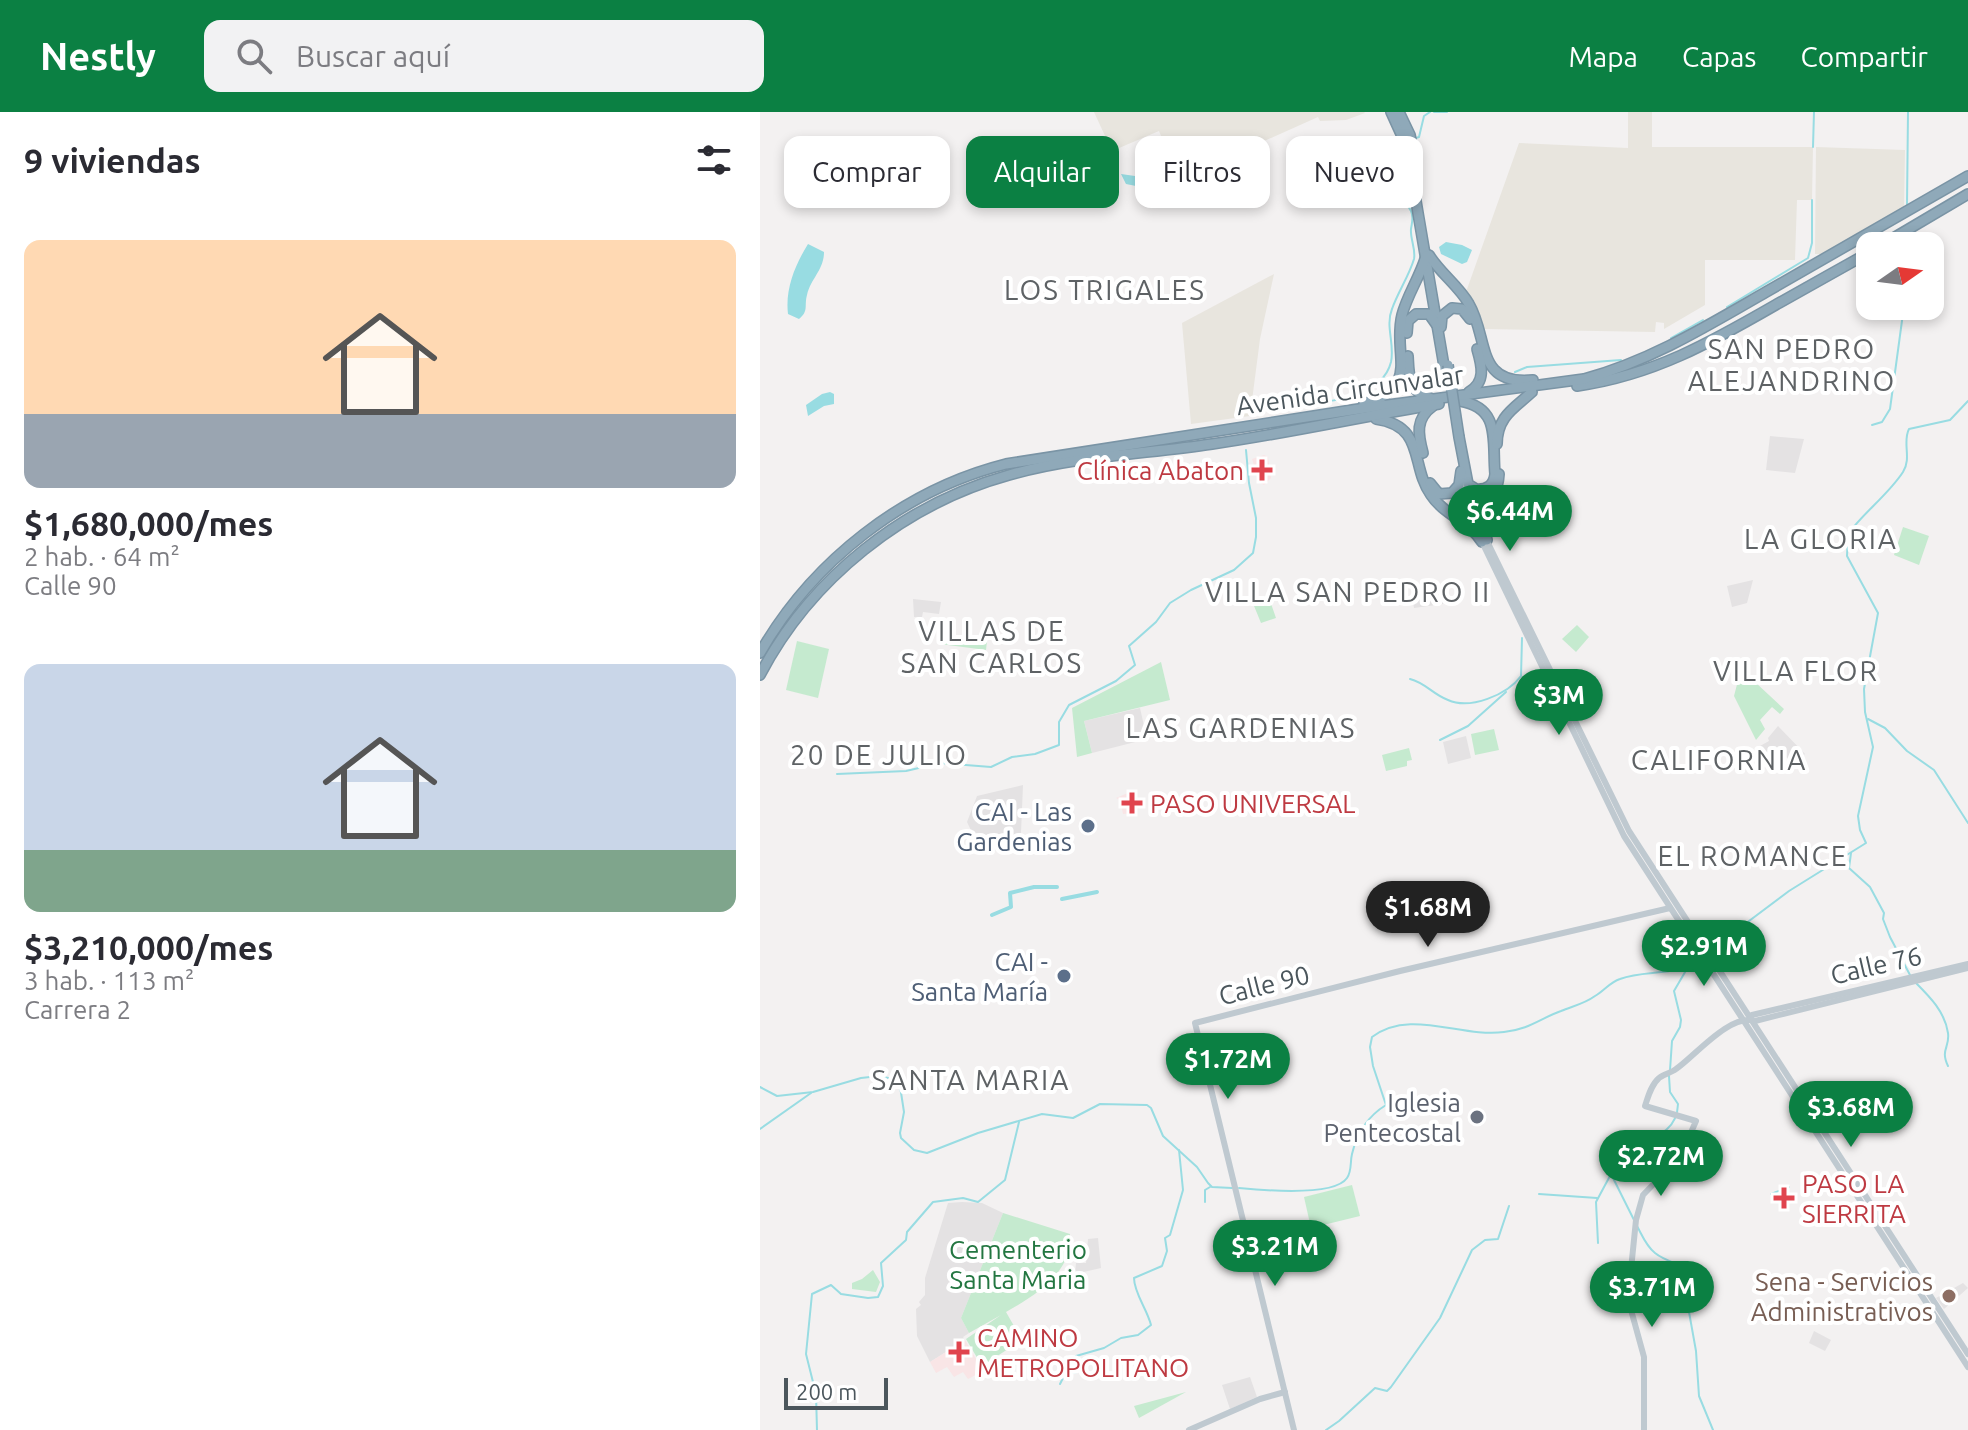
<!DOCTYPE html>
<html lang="es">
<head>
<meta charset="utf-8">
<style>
	body { margin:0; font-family:Ubuntu,sans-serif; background:#f2f2f3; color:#2b2b33; height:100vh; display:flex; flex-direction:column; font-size:30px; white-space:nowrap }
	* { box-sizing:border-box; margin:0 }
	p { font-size:26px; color:#7c7c81 }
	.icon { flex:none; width:44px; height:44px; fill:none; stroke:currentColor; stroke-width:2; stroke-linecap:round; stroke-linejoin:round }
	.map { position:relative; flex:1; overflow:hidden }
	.panel { display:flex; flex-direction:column; background:#fff; width:760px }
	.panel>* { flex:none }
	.guide { position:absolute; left:24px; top:24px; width:760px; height:72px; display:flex; gap:16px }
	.needle { width:52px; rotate:76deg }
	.fabs { position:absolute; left:1096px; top:120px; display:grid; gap:16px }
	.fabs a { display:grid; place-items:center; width:88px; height:88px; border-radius:16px; background:#fff; box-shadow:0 4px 12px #0003; font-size:40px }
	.scale { position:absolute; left:24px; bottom:20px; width:104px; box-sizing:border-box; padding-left:8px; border:4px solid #4b565c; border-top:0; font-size:22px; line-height:28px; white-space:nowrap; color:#4b565c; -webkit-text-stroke:6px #fff; paint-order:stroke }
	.price { position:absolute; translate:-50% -68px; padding:0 18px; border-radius:28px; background:#0b8043; color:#fff; font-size:26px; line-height:52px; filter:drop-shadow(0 2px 4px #0008) }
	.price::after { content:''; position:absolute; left:50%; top:48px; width:24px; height:18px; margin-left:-12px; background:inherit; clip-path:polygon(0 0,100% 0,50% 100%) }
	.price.on { background:#222; color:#fff }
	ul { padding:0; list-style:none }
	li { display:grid; align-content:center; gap:16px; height:424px; padding:0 24px }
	li span { display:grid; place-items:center; height:248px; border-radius:16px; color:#555 }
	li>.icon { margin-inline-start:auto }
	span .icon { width:144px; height:144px; fill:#fffc; stroke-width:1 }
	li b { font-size:34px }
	h2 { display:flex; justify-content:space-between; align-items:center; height:96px; padding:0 24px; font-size:34px }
	.tag { padding:0 28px; border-radius:16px; background:#fff; box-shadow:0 4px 12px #0003; font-size:28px; line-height:72px }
	.tag.on { background:#0b8043; color:#fff }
	header { display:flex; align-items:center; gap:48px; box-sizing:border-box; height:112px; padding:0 40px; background:#0b8043; color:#fff }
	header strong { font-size:38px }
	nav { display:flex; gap:44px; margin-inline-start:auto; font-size:28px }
	.search { width:560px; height:72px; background:#f2f2f3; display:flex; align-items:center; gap:20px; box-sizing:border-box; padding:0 28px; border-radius:16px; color:#7c7c81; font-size:30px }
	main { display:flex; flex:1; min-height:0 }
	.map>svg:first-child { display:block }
</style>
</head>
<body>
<header>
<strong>Nestly</strong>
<div class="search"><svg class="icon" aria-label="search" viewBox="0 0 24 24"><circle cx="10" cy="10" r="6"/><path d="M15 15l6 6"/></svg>Buscar aquí</div>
<nav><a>Mapa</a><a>Capas</a><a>Compartir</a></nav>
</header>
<main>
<section class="panel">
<h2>9 viviendas<svg class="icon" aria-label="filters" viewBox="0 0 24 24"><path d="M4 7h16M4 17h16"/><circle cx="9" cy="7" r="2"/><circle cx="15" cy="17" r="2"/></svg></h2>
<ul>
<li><span style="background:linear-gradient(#ffd9b3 70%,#9aa5b1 0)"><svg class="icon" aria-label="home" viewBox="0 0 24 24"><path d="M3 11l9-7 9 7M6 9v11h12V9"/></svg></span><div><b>$1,680,000/mes</b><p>2 hab. · 64 m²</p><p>Calle 90</p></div></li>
<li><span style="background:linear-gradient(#c9d6e8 75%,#7fa58c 0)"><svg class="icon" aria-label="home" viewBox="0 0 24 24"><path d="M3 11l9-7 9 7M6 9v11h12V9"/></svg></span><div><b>$3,210,000/mes</b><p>3 hab. · 113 m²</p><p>Carrera 2</p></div></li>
</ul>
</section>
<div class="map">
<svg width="1208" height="1318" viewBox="0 0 1208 1318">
	<rect width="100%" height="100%" fill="#f3f1f1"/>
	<g fill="#e8e5de">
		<polygon points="334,0 604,0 605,1 586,8 560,9 558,5 419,67 399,19 352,39"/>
		<polygon points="868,0 892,0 892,35 1053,35 1052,88 1037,88 1035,148 945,148 945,193 904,217 904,211 896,210 895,220 724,217 718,199 706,180 759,31 868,36"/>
		<polygon points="1056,35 1145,38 1144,96 1061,142 1055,142"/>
		<polygon points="514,162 500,227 490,304 431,312 422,211"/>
	</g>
	<g fill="#e4e2e3">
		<polygon points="1010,324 1044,327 1035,361 1006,358"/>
		<polygon points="993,468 987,491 972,495 967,474"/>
		<polygon points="682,475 683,492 654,496 651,479"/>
		<polygon points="153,487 181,490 179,502 163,500 162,505 154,505"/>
		<polygon points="380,596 387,627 332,641 324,609"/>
		<polygon points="1018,614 1045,642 1033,652 1018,637 1004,644 1000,634 1009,629 1008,626"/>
		<polygon points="706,624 711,646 688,652 683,630"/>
		<polygon points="263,673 261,721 217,731 207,710 217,684"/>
		<polygon points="202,1090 222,1091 243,1101 201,1206 209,1221 203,1225 205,1228 170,1250 157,1224 156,1197 161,1193 159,1190 165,1183 165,1166 188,1091"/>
		<polygon points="503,1121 504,1125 510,1124 510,1147 497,1151 490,1124"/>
		<polygon points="338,1126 341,1156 315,1162 316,1151 326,1151 328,1127"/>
		<polygon points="1203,1171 1208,1176 1184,1197 1176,1186"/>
		<polygon points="1054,1219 1071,1228 1065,1239 1049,1231"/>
		<polygon points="490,1265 497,1285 470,1297 462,1273"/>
	</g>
	<g fill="#f9e5e6">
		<polygon points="504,343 508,345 511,366 504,373 496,368 497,362 492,347"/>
		<polygon points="370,680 372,688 383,688 383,695 376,698 376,701 363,702 360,688 356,686"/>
		<polygon points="205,1228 223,1259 208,1267 203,1260 194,1265 187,1255 176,1261 170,1250"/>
	</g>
	<g fill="#c5eacf">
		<polygon points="1143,415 1169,424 1159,453 1134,443"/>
		<polygon points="508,483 516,506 501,511 492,489"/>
		<polygon points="817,513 829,525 816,540 802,527"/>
		<polygon points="181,524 227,529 226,538 180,532"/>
		<polygon points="37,529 69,537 58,586 26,578"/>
		<polygon points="401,550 410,588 324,609 332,641 317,645 312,596"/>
		<polygon points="981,557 1024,597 1020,602 1012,595 1000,608 1005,617 996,628 974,584"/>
		<polygon points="734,617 739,638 715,643 711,622"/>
		<polygon points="649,636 652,648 647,649 647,654 626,659 622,643"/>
		<polygon points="592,1073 600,1104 551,1116 544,1085"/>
		<path d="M243 1101 310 1122C313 1160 276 1183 246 1200L262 1228 222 1254 206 1227 241 1203 209 1221 201 1206Z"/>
		<polygon points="113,1158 120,1170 116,1180 92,1177 92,1171 102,1167"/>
		<polygon points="426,1280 379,1306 374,1294"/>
	</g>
	<g fill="#98dce2">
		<polygon points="389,58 394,67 381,75 366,72 361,62 375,64"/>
		<polygon points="686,130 702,133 712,138 707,150 702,152 681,142 679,135"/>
		<path d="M48 132 64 140C64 158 51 166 47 183 44 194 49 199 39 207L28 202C25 177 35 153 48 132Z"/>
		<polygon points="70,280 74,282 74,292 64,294 48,304 46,293 62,282"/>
	</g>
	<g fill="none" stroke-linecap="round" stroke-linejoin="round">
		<g stroke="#98dce2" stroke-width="2">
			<polyline points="674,0 687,0"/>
			<polyline points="656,26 659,25 664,4 670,0"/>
			<polyline points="1053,35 1054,0"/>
			<polyline points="1147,93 1148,0"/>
			<polyline points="1149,123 1149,134"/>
			<polyline points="967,195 1048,146 1052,131 1052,88"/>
			<polyline points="911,226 943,208"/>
			<polyline points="755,260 767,255 861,248"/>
			<path d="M495 302C501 300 507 297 512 296 546 290 620 294 631 250 635 232 625 214 632 197 638 180 649 164 654 147 656 137 650 127 651 117 652 110 654 105 651 99 644 83 621 85 616 60L620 50 640 35"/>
			<polyline points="1112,313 1122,310 1130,297 1144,194"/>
			<path d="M650 567C666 571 672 582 688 588 710 598 747 583 761 564L762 526"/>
			<polyline points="1108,607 1125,616 1147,639 1174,658 1208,711"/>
			<polyline points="680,628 708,614 746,580"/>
			<polyline points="77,662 146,659 180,651 231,655 252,645 275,642 299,633 299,610 309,593 356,569 375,553 369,534 396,510 410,491 431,478 474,458 493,441 496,425 496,406 489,371 486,338"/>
			<polyline points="1091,741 1089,756 1110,775 1124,801 1123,807 1130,825 1150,863"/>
			<polyline points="903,843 934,847"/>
			<path d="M933 851 1029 779 1106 731 1100 718 1098 704 1113 635 1105 600 1104 577 1118 501 1087 444 1088 422C1104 400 1128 383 1143 360 1152 346 1142 330 1149 317L1190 308 1208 289"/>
			<path d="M1156 871C1170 885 1185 900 1188 921 1190 936 1180 937 1188 954"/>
			<polyline points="910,958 912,929 920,915 921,908 914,879 928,855"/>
			<polyline points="0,975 17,984 53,980 101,966 119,964 133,967 140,974 144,1000 140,1021 141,1026 154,1038 167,1041 218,1021 282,1002 313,1006 340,992 387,993 391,996 403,1024 437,1055 448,1071 452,1075 472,1076"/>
			<polyline points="0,1017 51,981"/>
			<polyline points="852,1064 874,1108"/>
			<path d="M479 1076C500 1078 574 1085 587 1066 592 1059 590 1050 592 1042 597 1021 608 1004 626 993L613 954 610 935 612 925C650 896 701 926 744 920 770 917 779 907 801 899 813 894 824 892 835 884 844 879 850 870 860 867 884 858 908 864 931 852"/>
			<polyline points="779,1082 837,1086"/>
			<polyline points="1011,1082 1029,1075"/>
			<polyline points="445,1090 445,1078 450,1075"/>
			<path d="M877 1114C882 1123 886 1134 895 1141 907 1151 932 1155 939 1165L929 1200 936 1239 939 1284 953 1318"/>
			<path d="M838 1131 836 1090 851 1062 854 1045C877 1026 917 1029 918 992L910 980 909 964"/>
			<path d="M300 1272 305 1262 317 1260 316 1244 344 1236 361 1226 378 1223 391 1213C387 1197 374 1181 374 1166L402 1154 407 1139 405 1126 410 1123 423 1078 419 1038"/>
			<polyline points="57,1318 56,1282 46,1242 52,1182 71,1173 81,1182 108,1186 118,1185 123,1174 121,1151 146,1128 147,1120 173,1090 203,1086 218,1090 245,1068 259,1010"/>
			<polyline points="566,1318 579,1309 615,1276 627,1279 631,1275 680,1206 712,1138 725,1128 738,1127 749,1094"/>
		</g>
		<g stroke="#98dce2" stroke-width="4">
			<polyline points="302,787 337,780"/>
			<polyline points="232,803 251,795 250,781 274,775 297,775"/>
		</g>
		<g stroke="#7a94a5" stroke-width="12">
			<g id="highway">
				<polyline points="631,0 641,22 649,48 684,254"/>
				<polyline points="639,0 650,23 656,54"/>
				<polyline points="1120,134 1208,82"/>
				<path d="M669 143C680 161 699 174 709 192 729 226 715 274 773 268"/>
				<polyline points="681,215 682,204 692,196 702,197 710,207"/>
				<polyline points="647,221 648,209 656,202 669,202 676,212"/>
				<path d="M648 244C649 263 648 280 670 286"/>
				<path d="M817 274C895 263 953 229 1019 191 1049 174 1080 157 1110 140"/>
				<path d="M709 280C726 270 722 254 717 237"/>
				<path d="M604 292C662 275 632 243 642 203 647 183 660 165 666 144"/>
				<path d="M616 307C666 314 650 354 671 383 684 403 709 409 722 430"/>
				<path d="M699 325 708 372 716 377C727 378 734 373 735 362 732 328 741 296 700 289"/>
				<path d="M737 332C737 304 755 296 772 280"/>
				<path d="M663 341C658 322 655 307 673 294"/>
				<polyline points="670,371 679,382 692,381 699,373 701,359"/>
				<path d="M727 428C720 401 738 388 739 362"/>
				<path d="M0 541C52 450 143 378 246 352L605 296 824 267C890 249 947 214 1006 180 1074 141 1141 102 1208 64"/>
				<path d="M0 563C50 467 144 392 249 363 315 344 385 342 452 332 529 321 604 304 679 292"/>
			</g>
		</g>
		<g stroke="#bfc9d0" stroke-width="6">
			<polyline points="703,367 708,391 722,430 864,724 1208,1255"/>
			<polyline points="725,425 869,719 1208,1242"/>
			<polyline points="990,907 992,903 1208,852"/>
			<polyline points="429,1318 500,1287 525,1280"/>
			<polyline points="534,1318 435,911 640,859 910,796"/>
			<path d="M884 1318V1245L868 1187 876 1108 883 1083 910 1055 926 1032 936 1009 885 994C888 985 891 973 899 966 904 962 911 961 916 957 935 944 970 901 995 909L1208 856"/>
		</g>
		<use href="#highway" stroke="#8fa9b9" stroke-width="9"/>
		<g stroke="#7a94a5" stroke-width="12" stroke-linecap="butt">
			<polyline id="highway-bridge" points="688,253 699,325"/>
		</g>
		<use href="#highway-bridge" stroke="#8fa9b9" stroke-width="9"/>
	</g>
	<g fill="#e0444e" stroke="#fff" stroke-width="3">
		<path d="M498 346h8v8h8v8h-8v8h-8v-8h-8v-8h8z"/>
		<path d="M368 679h8v8h8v8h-8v8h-8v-8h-8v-8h8z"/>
		<path d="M1020 1074h8v8h8v8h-8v8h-8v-8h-8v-8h8z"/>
		<path d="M195 1228h8v8h8v8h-8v8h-8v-8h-8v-8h8z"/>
	</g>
	<g fill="#5c6f8a" stroke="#fff" stroke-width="3">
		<circle cx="328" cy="714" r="8"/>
		<circle cx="304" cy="864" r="8"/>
	</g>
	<circle fill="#6b7280" stroke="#fff" stroke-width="3" cx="717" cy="1005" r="8"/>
	<circle fill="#8d6e63" stroke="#fff" stroke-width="3" cx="1189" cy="1184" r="8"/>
	<g text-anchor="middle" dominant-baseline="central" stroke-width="8" stroke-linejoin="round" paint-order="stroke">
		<g font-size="26" fill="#4b565c" stroke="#fff">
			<text transform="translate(590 278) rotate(-8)">Avenida Circunvalar</text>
			<text transform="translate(1116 853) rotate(-13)">Calle 76</text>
			<text transform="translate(504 873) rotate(-14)">Calle 90</text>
		</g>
		<g font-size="26" fill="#be3a42" stroke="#fff" text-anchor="start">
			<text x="484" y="358" text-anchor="end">Clínica Abaton</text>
			<text x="390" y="691">PASO UNIVERSAL</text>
			<text x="1042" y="1071">PASO LA<tspan x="1042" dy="30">SIERRITA</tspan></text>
			<text x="217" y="1225">CAMINO<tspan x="217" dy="30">METROPOLITANO</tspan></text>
		</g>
		<g font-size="26" fill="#4e5e75" stroke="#fff" text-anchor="end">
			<text x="312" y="699">CAI - Las<tspan x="312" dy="30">Gardenias</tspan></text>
			<text x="288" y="849">CAI -<tspan x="288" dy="30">Santa María</tspan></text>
		</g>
		<g font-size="26" fill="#5b616d" stroke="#fff" text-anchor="end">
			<text x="701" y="990">Iglesia<tspan x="701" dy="30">Pentecostal</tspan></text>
		</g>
		<g font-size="26" fill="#237641" stroke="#fff">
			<text x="258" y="1137">Cementerio<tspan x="258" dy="30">Santa Maria</tspan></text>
		</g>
		<g font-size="26" fill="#785e54" stroke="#fff" text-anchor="end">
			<text x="1173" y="1169">Sena - Servicios<tspan x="1173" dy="30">Administrativos</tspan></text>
		</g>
		<g font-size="28" letter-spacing="2" fill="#5e6265" stroke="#fff">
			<text x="345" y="177">LOS TRIGALES</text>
			<text x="1032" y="236">SAN PEDRO<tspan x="1032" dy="32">ALEJANDRINO</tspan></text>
			<text x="1061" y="426">LA GLORIA</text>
			<text x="588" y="479">VILLA SAN PEDRO II</text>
			<text x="232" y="518">VILLAS DE<tspan x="232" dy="32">SAN CARLOS</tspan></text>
			<text x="1036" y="558">VILLA FLOR</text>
			<text x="481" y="615">LAS GARDENIAS</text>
			<text x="119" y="642">20 DE JULIO</text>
			<text x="959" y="647">CALIFORNIA</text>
			<text x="993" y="743">EL ROMANCE</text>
			<text x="211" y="967">SANTA MARIA</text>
		</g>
	</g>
</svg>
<div class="fabs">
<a><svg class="needle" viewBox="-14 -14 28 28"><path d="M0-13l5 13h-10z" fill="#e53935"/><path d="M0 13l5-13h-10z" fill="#7c7c81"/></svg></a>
</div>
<div class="scale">200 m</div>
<b class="price" style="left:750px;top:441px">$6.44M</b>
<b class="price" style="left:799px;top:625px">$3M</b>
<b class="price on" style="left:668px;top:837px">$1.68M</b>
<b class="price" style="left:944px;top:876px">$2.91M</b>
<b class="price" style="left:468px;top:989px">$1.72M</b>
<b class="price" style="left:1091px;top:1037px">$3.68M</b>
<b class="price" style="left:901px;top:1086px">$2.72M</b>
<b class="price" style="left:515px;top:1176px">$3.21M</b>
<b class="price" style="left:892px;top:1217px">$3.71M</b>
<div class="guide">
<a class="tag">Comprar</a>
<a class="tag on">Alquilar</a>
<a class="tag">Filtros</a>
<a class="tag">Nuevo</a>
</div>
</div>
</main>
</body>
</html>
